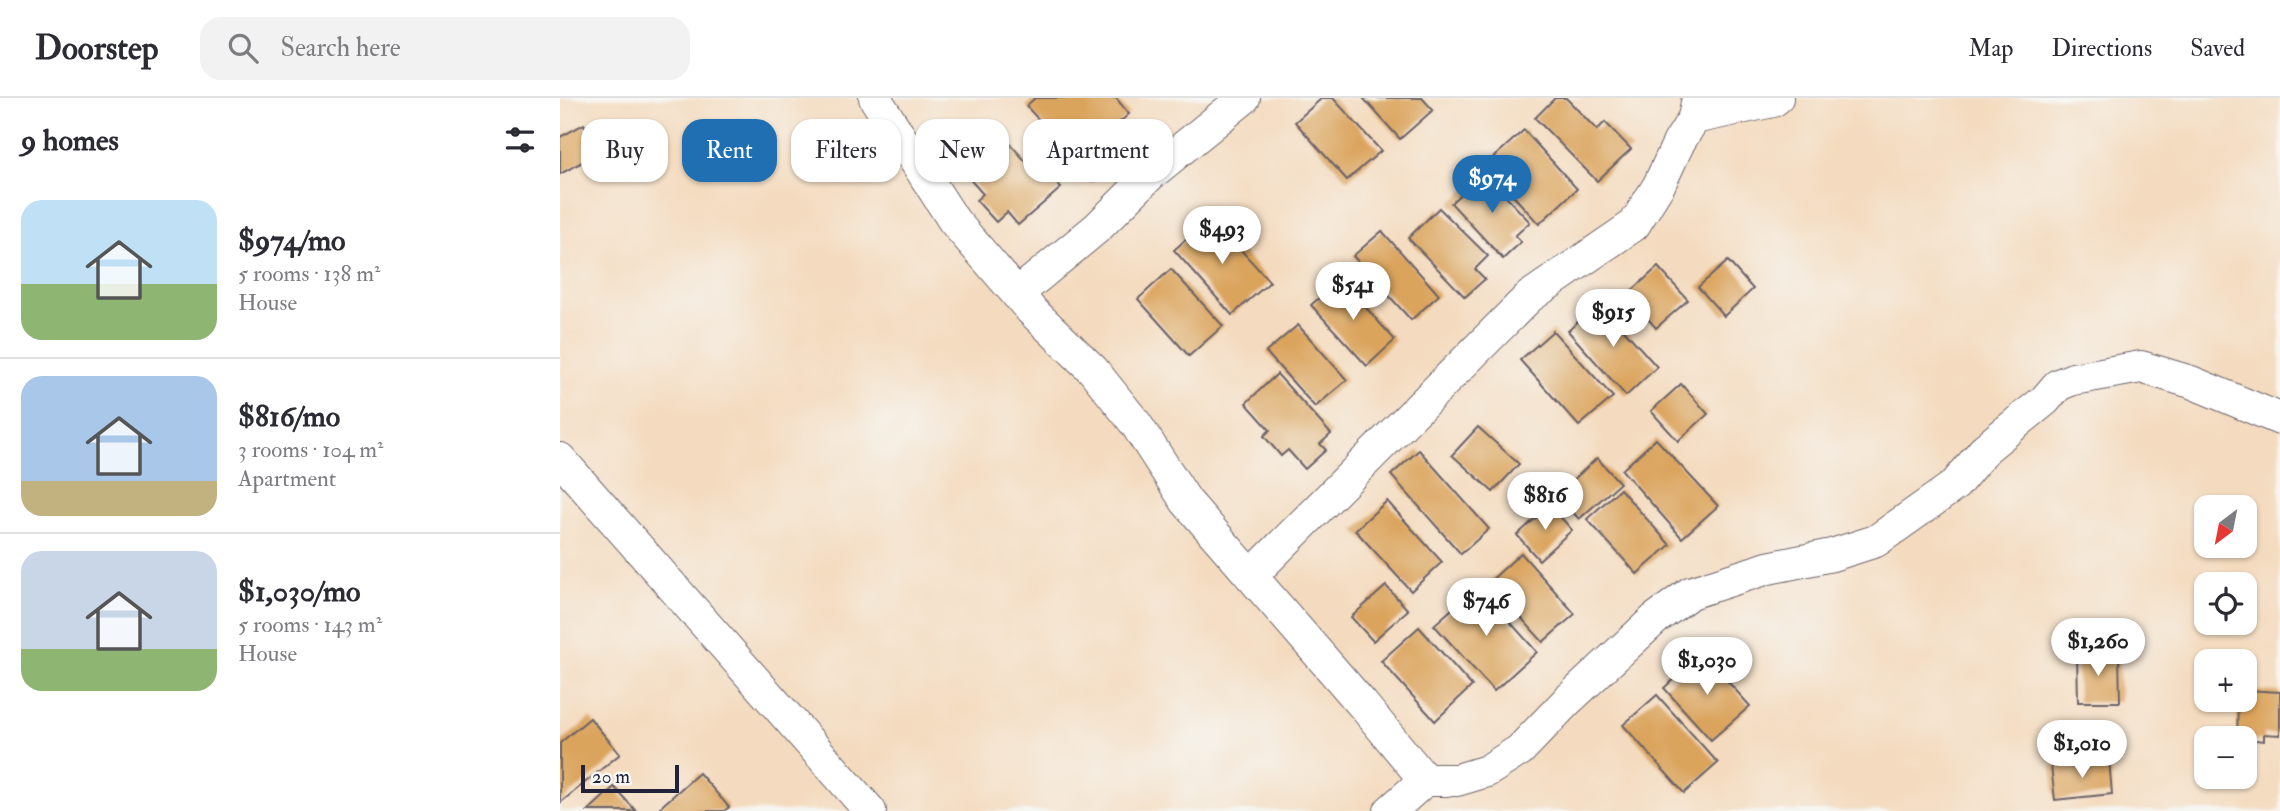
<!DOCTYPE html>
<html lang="en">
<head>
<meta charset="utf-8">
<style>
	body { margin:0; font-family:"IM FELL Double Pica",serif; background:#f2f2f3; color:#2b2b33; height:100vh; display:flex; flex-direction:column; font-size:26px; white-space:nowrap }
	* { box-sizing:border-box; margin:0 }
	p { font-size:23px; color:#7c7c81 }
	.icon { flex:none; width:38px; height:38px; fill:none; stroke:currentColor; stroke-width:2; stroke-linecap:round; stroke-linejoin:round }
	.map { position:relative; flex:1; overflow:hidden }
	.details { display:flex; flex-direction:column; background:#fff; width:560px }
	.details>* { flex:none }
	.guide { position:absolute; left:21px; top:21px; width:665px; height:63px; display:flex; gap:14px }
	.needle { width:46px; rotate:212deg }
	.tools { position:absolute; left:1634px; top:397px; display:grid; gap:14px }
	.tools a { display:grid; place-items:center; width:63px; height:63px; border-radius:14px; background:#fff; box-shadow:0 2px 5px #0004; font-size:35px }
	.scale { position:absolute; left:21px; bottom:18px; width:98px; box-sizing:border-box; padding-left:7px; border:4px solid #22223b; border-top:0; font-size:19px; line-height:24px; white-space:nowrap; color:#22223b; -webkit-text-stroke:5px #f6f6f2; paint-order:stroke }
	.price { position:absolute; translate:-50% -60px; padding:0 16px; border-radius:24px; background:#fff; color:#222; font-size:23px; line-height:46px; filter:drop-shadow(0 2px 4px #0008) }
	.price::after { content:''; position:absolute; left:50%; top:42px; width:21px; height:16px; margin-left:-10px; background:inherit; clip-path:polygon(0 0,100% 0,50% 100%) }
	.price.selected { background:#1f6fb2; color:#fff }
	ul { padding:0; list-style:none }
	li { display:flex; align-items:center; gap:21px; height:175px; padding:0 21px }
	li+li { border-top:2px solid #e1e1e2 }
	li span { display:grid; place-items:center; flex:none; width:196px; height:140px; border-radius:21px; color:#555 }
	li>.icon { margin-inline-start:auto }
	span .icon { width:84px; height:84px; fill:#fffc; stroke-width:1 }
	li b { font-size:30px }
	h2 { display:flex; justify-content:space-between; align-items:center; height:84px; padding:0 21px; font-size:30px }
	.pill { padding:0 24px; border-radius:21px; background:#fff; box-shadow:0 2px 5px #0004; font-size:24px; line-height:63px }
	.pill.selected { background:#1f6fb2; color:#fff }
	header { display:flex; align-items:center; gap:42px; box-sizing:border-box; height:98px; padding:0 35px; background:#fff; border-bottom:2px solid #e1e1e2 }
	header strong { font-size:33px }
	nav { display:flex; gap:38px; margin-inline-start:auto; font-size:24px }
	.search { width:490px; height:63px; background:#f2f2f3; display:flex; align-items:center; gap:18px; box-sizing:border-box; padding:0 24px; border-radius:21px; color:#7c7c81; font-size:26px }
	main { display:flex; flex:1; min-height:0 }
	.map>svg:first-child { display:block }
</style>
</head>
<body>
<header>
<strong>Doorstep</strong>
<div class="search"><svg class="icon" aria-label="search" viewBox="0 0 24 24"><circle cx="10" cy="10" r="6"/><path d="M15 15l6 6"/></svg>Search here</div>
<nav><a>Map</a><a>Directions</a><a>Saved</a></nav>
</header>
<main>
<section class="details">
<h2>9 homes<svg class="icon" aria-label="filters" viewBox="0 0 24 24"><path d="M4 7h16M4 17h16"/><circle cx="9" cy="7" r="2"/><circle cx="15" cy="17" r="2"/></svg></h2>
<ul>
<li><span style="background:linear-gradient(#bfe0f5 60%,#8fb573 0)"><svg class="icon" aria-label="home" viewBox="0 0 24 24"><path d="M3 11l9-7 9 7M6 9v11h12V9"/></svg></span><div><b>$974/mo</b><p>5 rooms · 138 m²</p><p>House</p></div></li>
<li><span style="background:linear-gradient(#a9c7e8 75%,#c2b280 0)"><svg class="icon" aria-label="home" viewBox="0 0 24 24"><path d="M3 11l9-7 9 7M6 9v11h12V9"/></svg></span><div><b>$816/mo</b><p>3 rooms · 104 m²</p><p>Apartment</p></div></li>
<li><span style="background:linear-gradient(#c9d6e8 70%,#8fb573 0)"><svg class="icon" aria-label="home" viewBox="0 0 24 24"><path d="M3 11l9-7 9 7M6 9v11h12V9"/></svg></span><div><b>$1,030/mo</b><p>5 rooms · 143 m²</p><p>House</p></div></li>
</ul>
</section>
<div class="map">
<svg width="1720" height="713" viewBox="0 0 1720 713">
	<rect width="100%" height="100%" fill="#f6f6f2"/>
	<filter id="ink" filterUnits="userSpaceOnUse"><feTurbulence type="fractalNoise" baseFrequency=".0143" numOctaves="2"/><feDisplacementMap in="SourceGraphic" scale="14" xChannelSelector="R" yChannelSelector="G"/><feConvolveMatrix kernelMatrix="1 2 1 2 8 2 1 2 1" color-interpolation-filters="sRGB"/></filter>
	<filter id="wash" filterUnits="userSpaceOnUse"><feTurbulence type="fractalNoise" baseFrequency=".00686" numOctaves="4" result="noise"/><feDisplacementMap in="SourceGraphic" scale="28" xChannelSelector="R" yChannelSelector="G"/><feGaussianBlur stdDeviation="1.57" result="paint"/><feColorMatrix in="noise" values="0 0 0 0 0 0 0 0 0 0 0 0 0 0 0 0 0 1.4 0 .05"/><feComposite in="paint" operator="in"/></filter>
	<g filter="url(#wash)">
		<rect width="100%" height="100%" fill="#f4dbbf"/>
		<g id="blocks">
			<g fill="#dba45d">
				<polygon points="475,0 556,0 569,16 560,24 577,43 533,83 507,53 514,48 498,30 492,36 466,8"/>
				<polygon points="762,0 773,0 821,53 787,82 735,24"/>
				<polygon points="803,0 862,0 873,12 840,41"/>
				<polygon points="995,0 1006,0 1037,32 1045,24 1071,51 1037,83 975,20"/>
				<polygon points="24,26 39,55 0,76 0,39"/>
				<polygon points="432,26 479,78 485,73 501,90 458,127 447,114 436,124 416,102 423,96 406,77 413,70 399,55"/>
				<polygon points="964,32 1017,91 979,126 925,67"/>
				<polygon points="923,75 970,124 955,138 961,144 943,161 891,105"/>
				<polygon points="879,110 928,158 915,171 925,181 905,199 848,140"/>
				<polygon points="651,119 710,184 672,217 614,152"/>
				<polygon points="822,133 879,197 851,222 793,158"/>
				<polygon points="1168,163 1193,191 1164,218 1138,189"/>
				<polygon points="1098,169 1128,202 1096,230 1067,197"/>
				<polygon points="611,171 663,228 629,258 578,201"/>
				<polygon points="780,181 835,242 807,268 751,207"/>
				<polygon points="1039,204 1097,269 1066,298 1008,233"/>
				<polygon points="738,227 787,282 755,309 706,254"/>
				<polygon points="993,233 1053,299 1019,328 960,262"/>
				<polygon points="717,276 771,336 760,346 766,352 745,371 728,352 721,358 704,338 710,332 686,305"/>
				<polygon points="1121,286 1148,316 1118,343 1091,313"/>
				<polygon points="918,329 959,366 933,394 892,357"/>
				<polygon points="1096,341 1158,408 1122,440 1062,372"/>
				<polygon points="859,352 929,431 901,456 831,377"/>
				<polygon points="1037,360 1060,385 1019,421 997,397"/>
				<polygon points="1060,391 1110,447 1077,476 1027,421"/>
				<polygon points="827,403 882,464 851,493 795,432"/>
				<polygon points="990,407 1012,432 979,462 957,437"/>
				<polygon points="961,455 1015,516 983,544 929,484"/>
				<polygon points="826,488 848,512 813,543 791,519"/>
				<polygon points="918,488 977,554 934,593 874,527"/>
				<polygon points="859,529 912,588 875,623 821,563"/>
				<polygon points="1142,555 1190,608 1151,642 1104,590"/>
				<polygon points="1517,555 1559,556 1560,604 1518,604"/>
				<polygon points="1685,592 1720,594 1720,637 1704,636 1704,643 1677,640 1678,602 1685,602"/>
				<polygon points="1097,597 1158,665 1124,695 1063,627"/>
				<polygon points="30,620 60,656 0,705 0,645"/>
				<polygon points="1549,662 1552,696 1495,702 1491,668"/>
				<polygon points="139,675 169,709 164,713 96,713"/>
				<polygon points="54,689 76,713 28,713"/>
			</g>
		</g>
	</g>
	<g filter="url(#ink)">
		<use href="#blocks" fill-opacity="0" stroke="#6c6369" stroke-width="2"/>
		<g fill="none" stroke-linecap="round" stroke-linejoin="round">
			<g stroke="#6c6369" stroke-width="34">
				<g id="minor">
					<polyline points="315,0 394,123 470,211 533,272 576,326 626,403 803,607 865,682"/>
					<polyline points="1134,20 1213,3 1217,0"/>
					<polyline points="457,196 538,129 591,76 684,0"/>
					<polyline points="0,361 310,713"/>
					<polyline points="691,478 969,199 1074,127 1099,87 1119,44 1134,20 1138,0"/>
					<polyline points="830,713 865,682 897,682 927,673 960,652 1007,603 1095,521 1130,495 1208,470 1272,457 1316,443 1395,387 1426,350 1485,302 1498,287 1513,281 1581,269 1631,284 1720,321"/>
				</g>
			</g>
			<use href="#minor" stroke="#fff" stroke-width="32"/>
		</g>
	</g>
</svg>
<div class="tools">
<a><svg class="needle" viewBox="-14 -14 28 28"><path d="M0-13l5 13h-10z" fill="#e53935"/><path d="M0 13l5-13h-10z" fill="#7c7c81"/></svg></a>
<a><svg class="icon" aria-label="locate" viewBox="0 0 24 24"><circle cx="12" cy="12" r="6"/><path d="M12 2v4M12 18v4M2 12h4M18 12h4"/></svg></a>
<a>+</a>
<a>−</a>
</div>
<div class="scale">20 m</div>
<b class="price selected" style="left:932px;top:117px">$974</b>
<b class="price" style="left:662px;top:168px">$493</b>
<b class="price" style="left:793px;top:224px">$541</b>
<b class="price" style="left:1053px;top:251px">$915</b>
<b class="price" style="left:985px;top:434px">$816</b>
<b class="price" style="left:926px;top:540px">$746</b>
<b class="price" style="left:1538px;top:580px">$1,260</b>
<b class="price" style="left:1147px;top:599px">$1,030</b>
<b class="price" style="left:1522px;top:682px">$1,010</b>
<div class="guide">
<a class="pill">Buy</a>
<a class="pill selected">Rent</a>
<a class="pill">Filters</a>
<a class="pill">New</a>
<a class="pill">Apartment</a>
</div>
</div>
</main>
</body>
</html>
